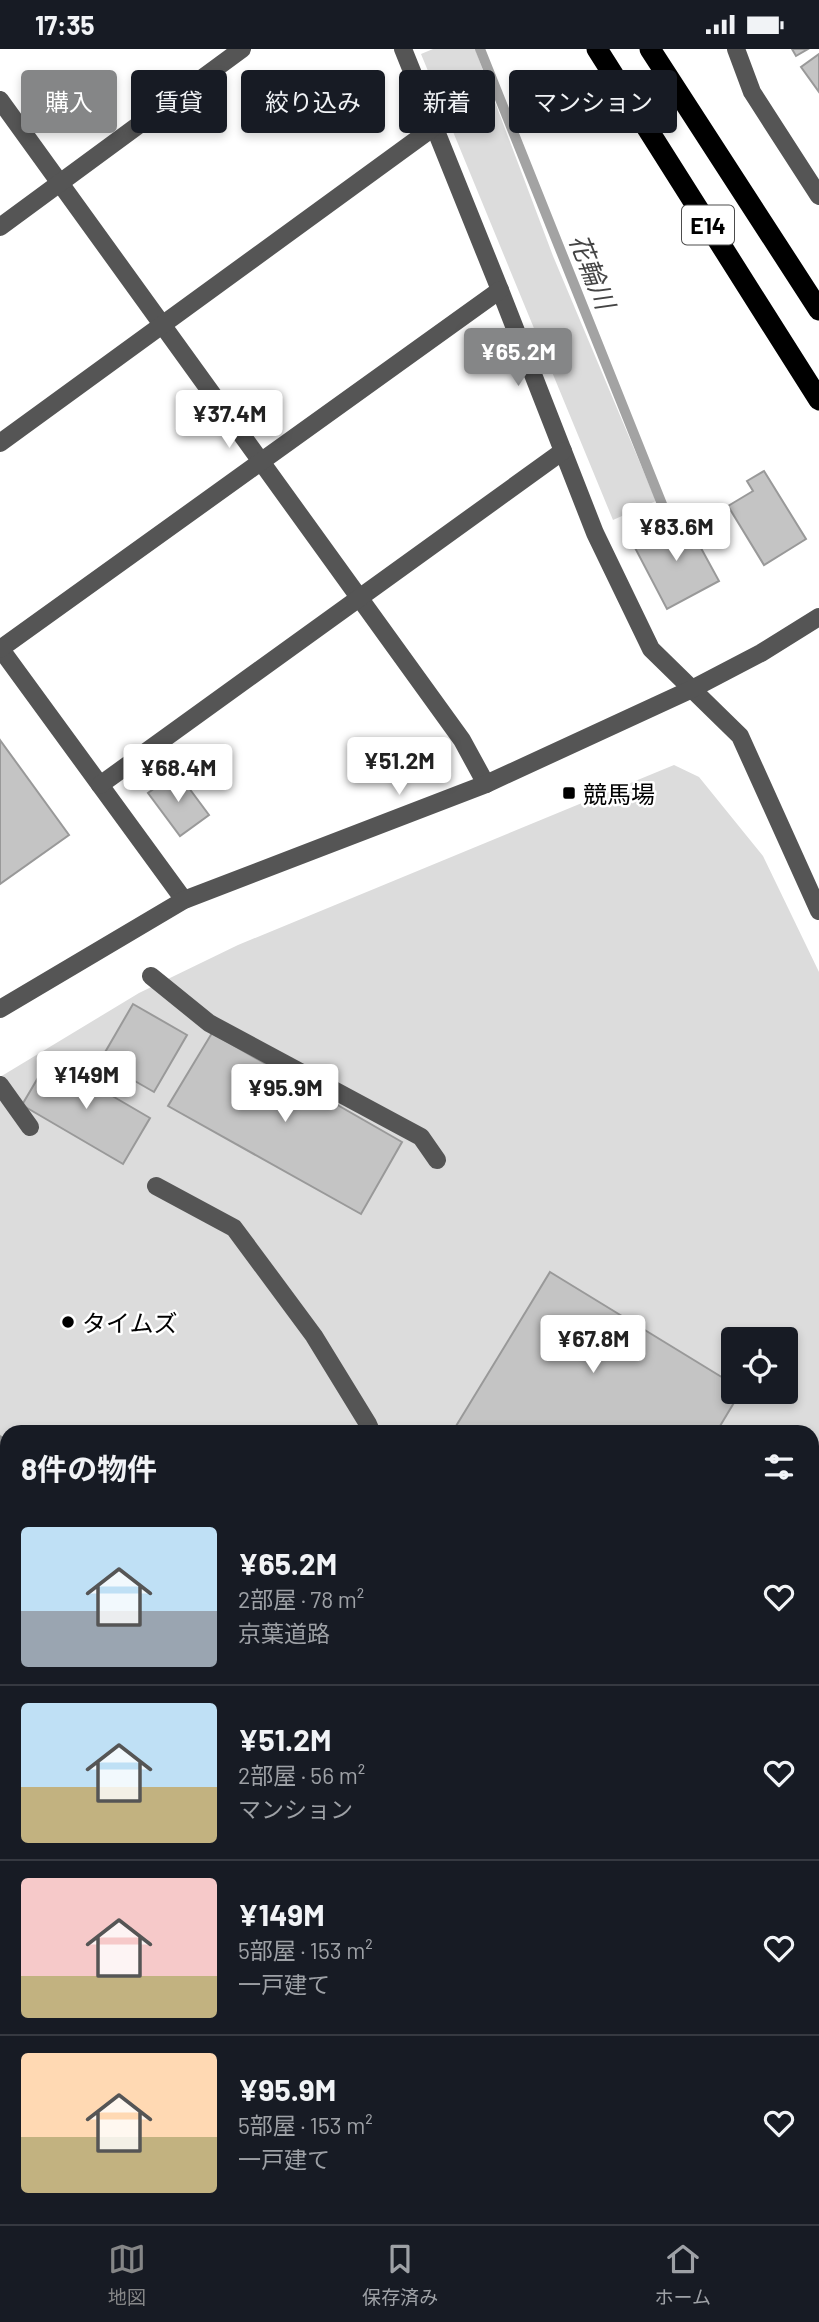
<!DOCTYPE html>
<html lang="ja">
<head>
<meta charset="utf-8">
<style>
	body { margin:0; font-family:Barlow,"Noto Sans JP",sans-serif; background:#242831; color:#f1f3f6; height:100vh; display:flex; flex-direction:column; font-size:26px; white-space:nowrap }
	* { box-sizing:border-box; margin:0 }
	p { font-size:23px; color:#9ea1a6 }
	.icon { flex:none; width:38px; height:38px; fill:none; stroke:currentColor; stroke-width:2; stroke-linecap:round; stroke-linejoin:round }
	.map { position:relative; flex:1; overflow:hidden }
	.drawer { position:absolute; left:0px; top:1376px; width:819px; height:800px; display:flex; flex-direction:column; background:#171b24; border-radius:21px 21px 0 0; box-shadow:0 4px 10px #0003 }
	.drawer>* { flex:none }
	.guide { position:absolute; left:21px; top:21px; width:777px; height:63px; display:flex; gap:14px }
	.buttons { position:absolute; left:721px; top:1278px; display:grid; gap:14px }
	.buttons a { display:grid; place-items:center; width:77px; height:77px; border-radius:7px; background:#171b24; box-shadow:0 4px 10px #0003; font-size:35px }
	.price { position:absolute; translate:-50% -60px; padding:0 16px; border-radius:7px; background:#fff; color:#222; font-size:23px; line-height:46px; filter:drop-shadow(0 2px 4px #0008) }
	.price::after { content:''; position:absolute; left:50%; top:42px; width:21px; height:16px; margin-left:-10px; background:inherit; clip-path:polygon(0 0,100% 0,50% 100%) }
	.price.selected { background:#858687; color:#fff }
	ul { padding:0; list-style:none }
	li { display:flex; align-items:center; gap:21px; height:175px; padding:0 21px }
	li+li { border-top:2px solid #363941 }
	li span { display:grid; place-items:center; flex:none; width:196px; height:140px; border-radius:7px; color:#555 }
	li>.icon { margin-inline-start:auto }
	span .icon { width:84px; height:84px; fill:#fffc; stroke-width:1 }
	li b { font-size:30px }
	h2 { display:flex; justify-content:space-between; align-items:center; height:84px; padding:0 21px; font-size:30px }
	.chip { padding:0 24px; border-radius:7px; background:#171b24; box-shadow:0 4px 10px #0003; font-size:24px; line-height:63px }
	.chip.selected { background:#858687; color:#fff }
	.status { display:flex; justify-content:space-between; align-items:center; height:49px; padding:0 35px; background:#171b24; direction:ltr }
	.status svg { height:19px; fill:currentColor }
	.menu { display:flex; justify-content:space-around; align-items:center; height:98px; border-top:2px solid #363941; background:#171b24; font-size:19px; color:#9ea1a6 }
	.menu a { display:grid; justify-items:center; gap:4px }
	.menu .selected { color:#858687 }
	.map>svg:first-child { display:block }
</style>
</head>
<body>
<div class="status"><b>17:35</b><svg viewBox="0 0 49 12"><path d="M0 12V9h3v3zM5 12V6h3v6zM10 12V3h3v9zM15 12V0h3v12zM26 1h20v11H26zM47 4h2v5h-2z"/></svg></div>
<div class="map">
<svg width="819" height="2175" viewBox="0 0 819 2175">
	<rect width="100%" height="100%" fill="#fff"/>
	<g fill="#dcdcdc" fill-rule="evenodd">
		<polygon points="433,0 475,0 553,207 656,452 613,471 421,5"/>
		<path d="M674 716 699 728 763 807 819 923V2175H0V1028L139 944 238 896ZM733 1290H786V1342H733ZM7 1382H812V2168H7Z"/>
	</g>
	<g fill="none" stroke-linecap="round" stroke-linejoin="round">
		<polyline stroke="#a3a3a3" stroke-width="10" points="480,0 664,460"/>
	</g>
	<g fill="#c4c4c4" stroke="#999" stroke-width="2">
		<polygon points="792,0 808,0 796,7"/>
		<polygon points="819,5 819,43 801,18"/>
		<polygon points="764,422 806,490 764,516 728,457 753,442 747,432"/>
		<polygon points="684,468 719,532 667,560 633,495"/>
		<polygon points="0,691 69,786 0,835"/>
		<polygon points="177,723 209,766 180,787 148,744"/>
		<polygon points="133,955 187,986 154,1043 100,1012"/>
		<polygon points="212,984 402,1093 361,1165 168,1057"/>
		<polygon points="49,1010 150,1069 123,1115 22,1056"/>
		<polygon points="550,1223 733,1335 733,1342 741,1342 717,1382 453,1382"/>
		<polygon points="0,1387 7,1391 7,1430 0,1427"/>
		<polygon points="819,1688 819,1795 812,1791 812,1700"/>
		<polygon points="812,2110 819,2115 819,2175 509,2175 498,2168 812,2168"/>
	</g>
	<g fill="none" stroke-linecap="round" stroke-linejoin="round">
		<g stroke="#555" stroke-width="18">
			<polyline points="403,0 500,241 595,484 651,600 740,687 819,862"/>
			<polyline points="736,0 752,43 819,147"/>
			<polyline points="0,51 462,691 486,735"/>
			<polyline points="0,178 242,0"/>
			<polyline points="0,394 434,78"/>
			<polyline points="0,599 184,851"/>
			<polyline points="0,600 500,241"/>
			<polyline points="100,736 563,402"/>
			<polyline points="151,927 209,974 421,1088 437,1111"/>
			<polyline points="0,960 184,851 486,735 692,640 761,604 819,568"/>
			<polyline points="0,1036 30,1078"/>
			<polyline points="156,1137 234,1179 314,1287 368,1375 371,1382"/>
			<polyline points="812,1894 819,1898"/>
		</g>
		<g stroke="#000" stroke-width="21">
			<polyline points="597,0 819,351"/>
			<polyline points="650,0 819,261"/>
		</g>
	</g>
	<g fill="#000" stroke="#fff" stroke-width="2.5">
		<rect x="562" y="737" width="14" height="14" rx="3.5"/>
		<circle cx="68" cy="1273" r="7"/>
	</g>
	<g text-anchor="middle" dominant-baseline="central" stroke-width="5" stroke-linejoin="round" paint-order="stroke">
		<rect fill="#fff" stroke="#4c4c4c" stroke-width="2" x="682" y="156.5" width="52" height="39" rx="5"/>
		<g font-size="23" font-weight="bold" fill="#000">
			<text x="708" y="176">E14</text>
		</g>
		<g font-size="24" fill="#000" stroke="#fff" text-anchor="start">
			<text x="583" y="744">競馬場</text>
			<text x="82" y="1273">タイムズ</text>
		</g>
		<g font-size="26" font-style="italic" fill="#444" stroke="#fff">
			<text transform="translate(593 222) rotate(68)">花輪川</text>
		</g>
	</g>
</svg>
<div class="buttons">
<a><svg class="icon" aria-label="locate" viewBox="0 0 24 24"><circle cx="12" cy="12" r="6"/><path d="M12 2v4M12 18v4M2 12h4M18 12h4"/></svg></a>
</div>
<b class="price selected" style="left:518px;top:339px">¥65.2M</b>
<b class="price" style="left:229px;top:401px">¥37.4M</b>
<b class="price" style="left:676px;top:514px">¥83.6M</b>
<b class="price" style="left:399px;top:748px">¥51.2M</b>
<b class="price" style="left:178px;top:755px">¥68.4M</b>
<b class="price" style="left:86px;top:1062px">¥149M</b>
<b class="price" style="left:285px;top:1075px">¥95.9M</b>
<b class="price" style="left:593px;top:1326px">¥67.8M</b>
<div class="guide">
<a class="chip selected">購入</a>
<a class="chip">賃貸</a>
<a class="chip">絞り込み</a>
<a class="chip">新着</a>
<a class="chip">マンション</a>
</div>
<section class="drawer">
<h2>8件の物件<svg class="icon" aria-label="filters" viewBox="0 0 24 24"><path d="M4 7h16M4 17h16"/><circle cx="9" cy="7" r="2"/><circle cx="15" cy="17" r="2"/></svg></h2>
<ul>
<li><span style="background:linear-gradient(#bfe0f5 60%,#9aa5b1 0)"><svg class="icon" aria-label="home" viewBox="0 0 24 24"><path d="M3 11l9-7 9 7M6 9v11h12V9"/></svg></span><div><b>¥65.2M</b><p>2部屋 · 78 m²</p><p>京葉道路</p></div><svg class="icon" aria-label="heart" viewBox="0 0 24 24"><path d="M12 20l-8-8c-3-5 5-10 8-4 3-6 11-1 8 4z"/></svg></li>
<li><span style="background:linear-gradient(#bfe0f5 60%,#c2b280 0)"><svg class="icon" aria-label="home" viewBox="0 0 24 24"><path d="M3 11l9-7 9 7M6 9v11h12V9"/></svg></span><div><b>¥51.2M</b><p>2部屋 · 56 m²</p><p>マンション</p></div><svg class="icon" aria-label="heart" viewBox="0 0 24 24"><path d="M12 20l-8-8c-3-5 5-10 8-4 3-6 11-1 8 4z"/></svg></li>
<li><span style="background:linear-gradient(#f6c9c9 70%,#c2b280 0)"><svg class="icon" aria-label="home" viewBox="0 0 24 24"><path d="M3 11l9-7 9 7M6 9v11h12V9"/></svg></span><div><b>¥149M</b><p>5部屋 · 153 m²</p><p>一戸建て</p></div><svg class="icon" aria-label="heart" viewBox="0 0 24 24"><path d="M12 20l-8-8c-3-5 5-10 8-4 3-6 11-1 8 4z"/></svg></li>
<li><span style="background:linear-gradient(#ffd9b3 60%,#c2b280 0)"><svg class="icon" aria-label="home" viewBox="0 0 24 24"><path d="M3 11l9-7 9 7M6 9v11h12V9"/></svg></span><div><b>¥95.9M</b><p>5部屋 · 153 m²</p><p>一戸建て</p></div><svg class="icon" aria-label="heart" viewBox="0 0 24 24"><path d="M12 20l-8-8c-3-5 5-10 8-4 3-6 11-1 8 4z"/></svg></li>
</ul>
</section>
</div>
<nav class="menu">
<a class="selected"><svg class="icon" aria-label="map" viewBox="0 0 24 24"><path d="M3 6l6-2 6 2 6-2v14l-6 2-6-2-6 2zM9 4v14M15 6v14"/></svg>地図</a>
<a><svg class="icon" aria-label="saved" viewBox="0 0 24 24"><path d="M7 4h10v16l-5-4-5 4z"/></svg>保存済み</a>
<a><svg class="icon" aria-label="home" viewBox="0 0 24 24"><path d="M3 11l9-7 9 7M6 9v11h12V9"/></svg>ホーム</a>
</nav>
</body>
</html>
